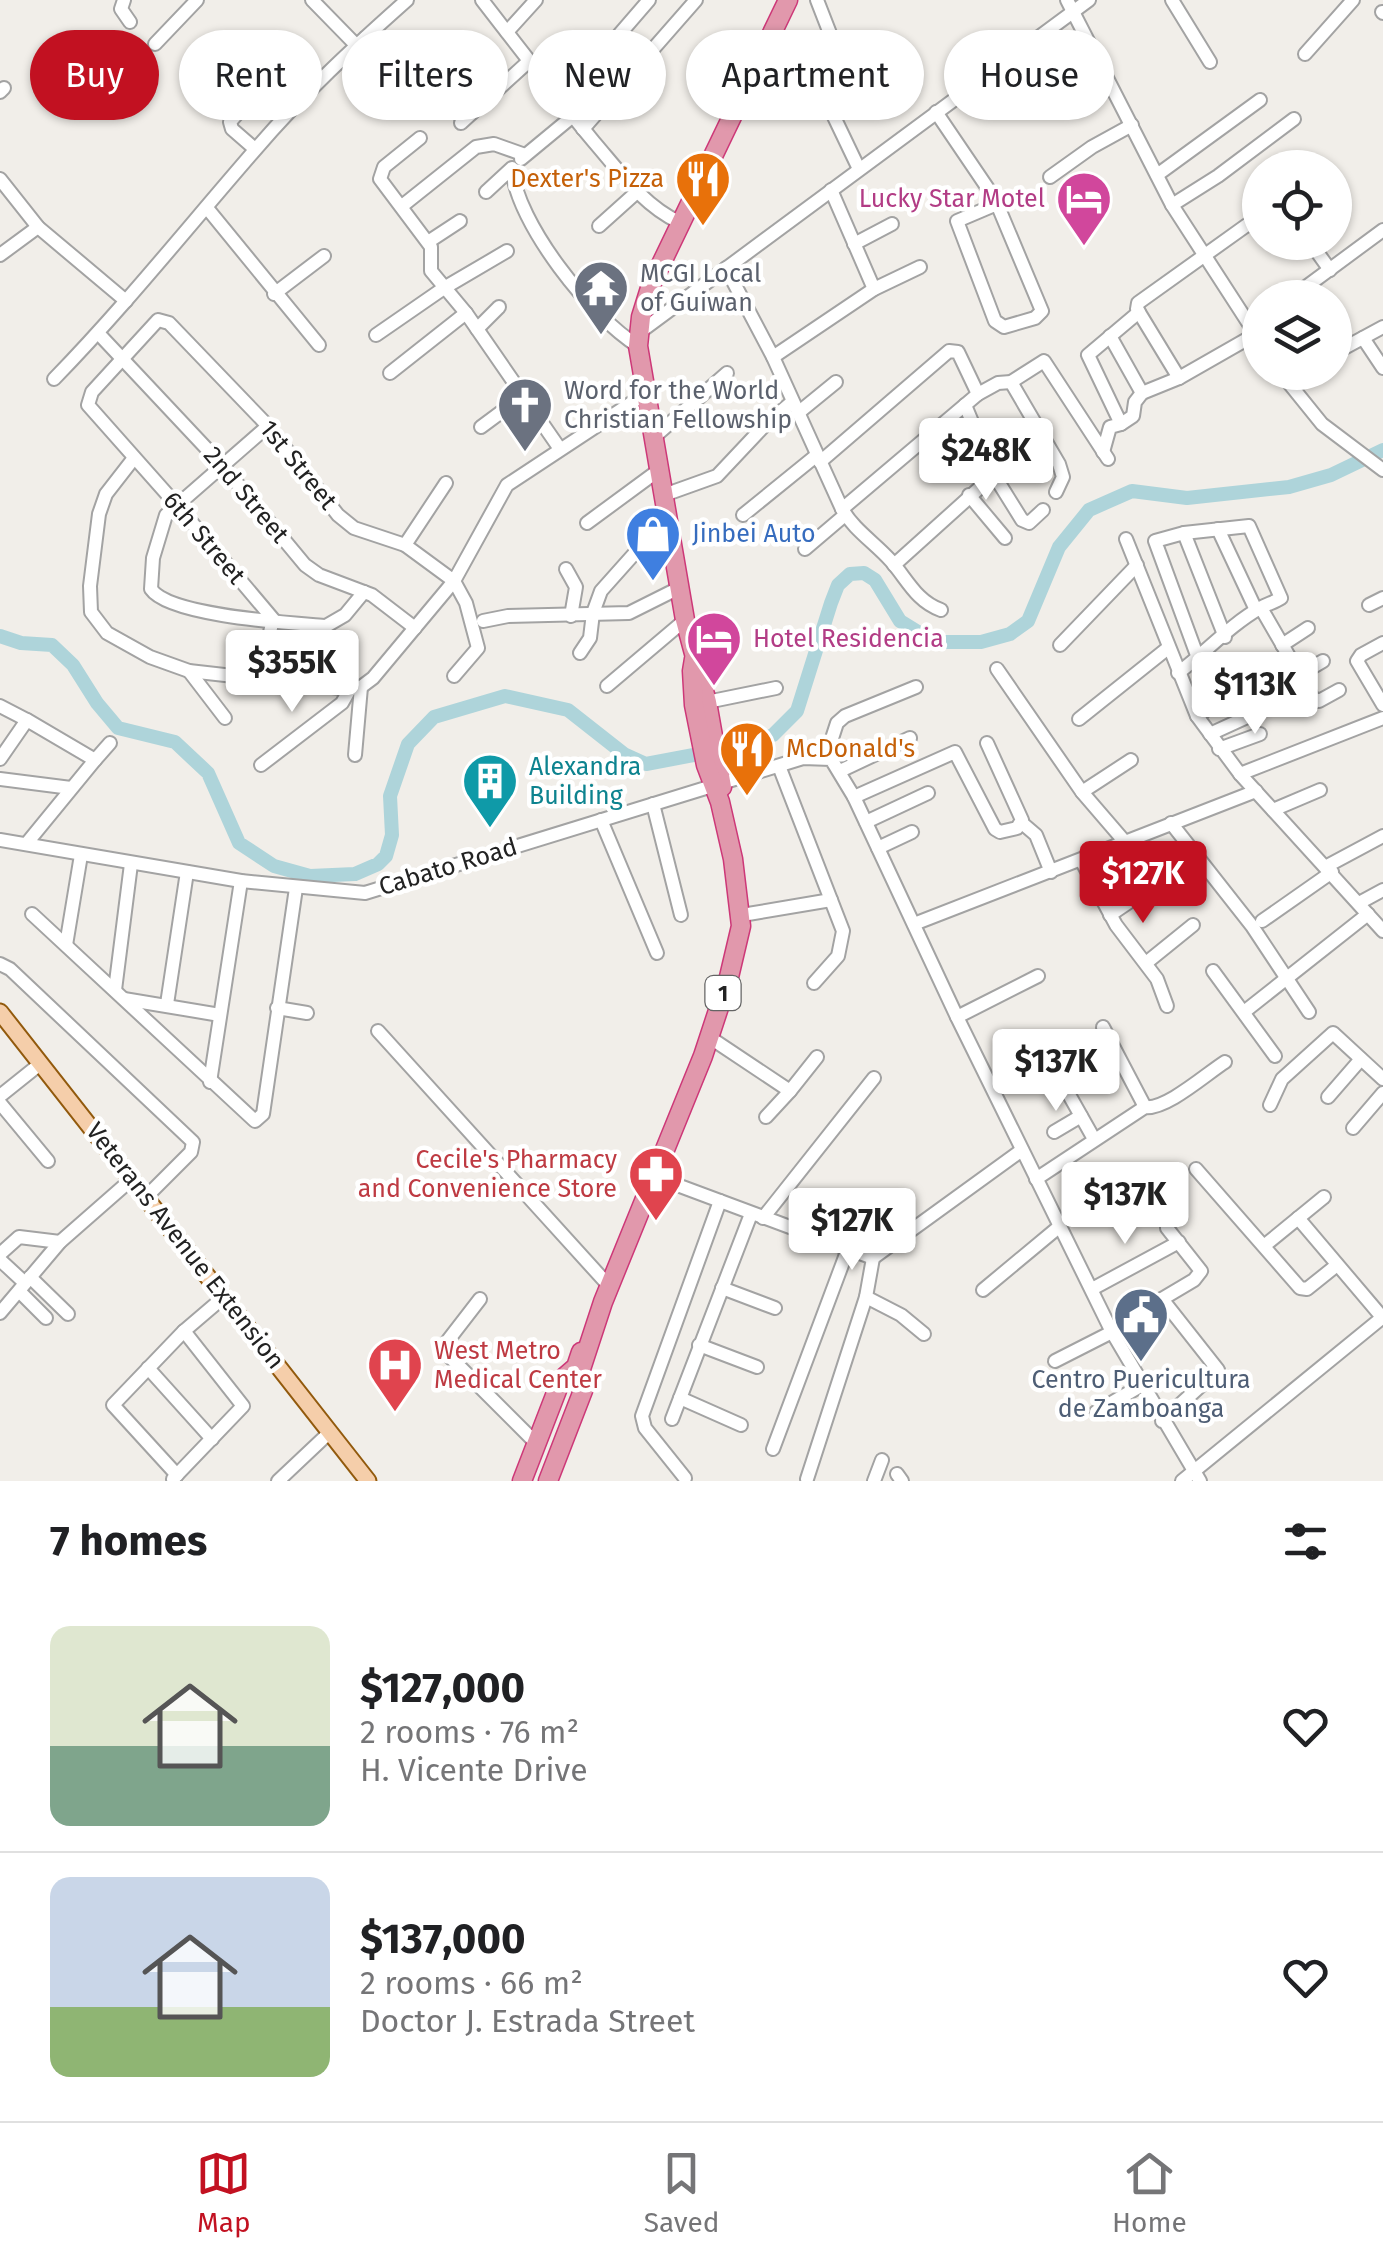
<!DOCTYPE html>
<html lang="en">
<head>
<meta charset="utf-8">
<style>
	body { margin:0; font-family:"Fira Sans",sans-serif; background:#f2f2f2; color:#202124; height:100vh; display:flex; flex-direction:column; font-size:38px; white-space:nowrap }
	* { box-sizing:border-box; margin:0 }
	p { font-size:32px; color:#757577 }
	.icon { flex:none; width:55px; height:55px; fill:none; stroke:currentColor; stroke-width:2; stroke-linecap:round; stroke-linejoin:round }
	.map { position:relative; height:1481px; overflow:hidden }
	.panel { display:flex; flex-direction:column; background:#fff; flex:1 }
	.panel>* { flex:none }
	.hud { position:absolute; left:30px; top:30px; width:1325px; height:90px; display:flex; gap:20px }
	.tools { position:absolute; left:1242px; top:150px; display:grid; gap:20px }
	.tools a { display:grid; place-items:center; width:110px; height:110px; border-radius:50%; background:#fff; box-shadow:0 2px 8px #0004; font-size:50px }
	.price { position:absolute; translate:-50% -85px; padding:0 22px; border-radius:10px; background:#fff; color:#222; font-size:32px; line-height:65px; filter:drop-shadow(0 2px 5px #0008) }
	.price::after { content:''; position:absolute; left:50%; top:60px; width:30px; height:22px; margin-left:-15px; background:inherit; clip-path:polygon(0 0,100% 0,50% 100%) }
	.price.selected { background:#c21121; color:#fff }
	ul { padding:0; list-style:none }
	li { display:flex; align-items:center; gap:30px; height:250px; padding:0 50px }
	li+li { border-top:2px solid #e0e0e0 }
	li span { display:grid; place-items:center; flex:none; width:280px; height:200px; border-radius:20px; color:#555 }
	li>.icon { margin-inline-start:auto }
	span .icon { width:120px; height:120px; fill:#fffc; stroke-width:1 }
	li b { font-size:42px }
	h2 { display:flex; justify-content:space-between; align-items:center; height:120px; padding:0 50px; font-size:42px }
	.pill { padding:0 35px; border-radius:45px; background:#fff; box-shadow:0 2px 8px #0004; font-size:35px; line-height:90px }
	.pill.selected { background:#c21121; color:#fff }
	.dock { display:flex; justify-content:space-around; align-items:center; height:140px; border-top:2px solid #e0e0e0; background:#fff; font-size:28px; color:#757577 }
	.dock a { display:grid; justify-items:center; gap:5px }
	.dock .selected { color:#c21121 }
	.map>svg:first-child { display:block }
</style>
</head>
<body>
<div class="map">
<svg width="1383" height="1481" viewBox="0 0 1383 1481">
	<rect width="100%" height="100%" fill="#f1eee9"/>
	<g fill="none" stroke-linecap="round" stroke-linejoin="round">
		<polyline stroke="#aed4da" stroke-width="14" points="0,636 21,643 52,645 73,665 97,703 118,728 175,742 208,773 239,843 274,866 310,876 355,874 378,864 386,856 392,835 390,796 408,744 434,717 505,696 568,710 624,754 646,764 747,745 773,735 797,711 831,603 838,585 850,574 864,573 875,580 900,621 934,642 981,642 1010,634 1028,621 1059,547 1089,510 1132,491 1187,498 1289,487 1331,475 1383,450"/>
		<g stroke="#a3a3a3" stroke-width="16">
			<g id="minor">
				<polyline points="124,0 121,9 130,22"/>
				<polyline points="312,0 356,45"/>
				<path d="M482 0C519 48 556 96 594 142 619 171 644 206 679 222"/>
				<polyline points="817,0 838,54 852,76"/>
				<polyline points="1067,0 1172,205 1260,341"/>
				<polyline points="1172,0 1210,62"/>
				<polyline points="1382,12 1383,13"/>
				<polyline points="507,32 536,0"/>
				<polyline points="365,38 419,103"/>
				<polyline points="155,44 197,0"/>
				<polyline points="1305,54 1353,0"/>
				<polyline points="815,77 859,169"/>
				<polyline points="0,92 4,88"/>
				<polyline points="561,102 649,0"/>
				<polyline points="936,112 995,199 1042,311 1035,318 1004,327 995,321 957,221 997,204"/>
				<polyline points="461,123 528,62"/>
				<polyline points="583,129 696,0"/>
				<polyline points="420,138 384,167 380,179 431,247 431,271 466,313 560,449"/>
				<polyline points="255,149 232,129 230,122 278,68"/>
				<polyline points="521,159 573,116"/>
				<polyline points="1157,175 1260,100"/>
				<polyline points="1050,177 1092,147 1132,125"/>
				<polyline points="0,179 38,227 126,301"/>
				<polyline points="831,190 874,289"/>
				<path d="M486 192 512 168C516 223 592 318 638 346"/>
				<polyline points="1172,205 1218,176 1294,119"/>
				<polyline points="402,206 476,147 494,144 525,155"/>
				<polyline points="207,208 319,345"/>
				<polyline points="599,226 638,191"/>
				<polyline points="428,242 460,221"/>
				<polyline points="1310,242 1330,270"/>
				<polyline points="854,244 892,224"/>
				<polyline points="0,255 38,227"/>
				<polyline points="726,268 773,357 842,509 978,394 998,383 1011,382 1044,361 1108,459"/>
				<polyline points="274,294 324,256"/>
				<polyline points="1291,298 1383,230"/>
				<polyline points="477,329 499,307"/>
				<polyline points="640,332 1089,0"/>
				<polyline points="98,333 222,465 305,565 319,575 372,595 415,628"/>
				<polyline points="376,335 444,288 507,251"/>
				<polyline points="1110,336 1142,393 1179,378 1256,334"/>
				<polyline points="1363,338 1383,368"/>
				<polyline points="1335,353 1383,327"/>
				<polyline points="773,357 874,289 920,267"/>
				<polyline points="1280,372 1322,424 1383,470"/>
				<polyline points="390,373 466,313"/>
				<polyline points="1179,378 1137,309 1138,303 1247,225"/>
				<path d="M54 379C125 306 188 227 255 150 302 95 354 47 407 0"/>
				<polyline points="1011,382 1059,464 1063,477 1056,492"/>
				<polyline points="965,405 994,475 1022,520 1029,523 1043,510"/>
				<polyline points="798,413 836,382"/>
				<polyline points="1121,424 1133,416 1135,402 1142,393"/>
				<path d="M268 426 166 515 153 558 151 589C169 616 290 623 326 626L345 615 364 592"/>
				<polyline points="481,427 524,395"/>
				<polyline points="653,438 727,373"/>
				<polyline points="1103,452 1110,427 1121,424 1088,355 1139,312"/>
				<polyline points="134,458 106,494 99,514 90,586 91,612 107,633 150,657 189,671 350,689 361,687 373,678 454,581 507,485 645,394"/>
				<polyline points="820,462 949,351 958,352 978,394"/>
				<polyline points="664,495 717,476 765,425 792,402"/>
				<polyline points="969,495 1005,538"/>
				<path d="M842 509C854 530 875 543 891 561 907 579 916 601 941 610"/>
				<polyline points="743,515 817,455"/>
				<polyline points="587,523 659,470"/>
				<polyline points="1218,529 1256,610"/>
				<polyline points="1184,533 1225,637"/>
				<polyline points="1126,539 1197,716 1240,774 1383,931"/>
				<polyline points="405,545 446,483"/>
				<polyline points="805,549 845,515"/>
				<polyline points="894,565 994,475"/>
				<polyline points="566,569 576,587 571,616"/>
				<polyline points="1369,605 1383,598"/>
				<polyline points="1261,608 1313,698 1319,701 1339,690"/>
				<polyline points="483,621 508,616 629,613 679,588"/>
				<polyline points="1383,643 1361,655 1357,661 1383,705"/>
				<polyline points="1060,645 1137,565"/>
				<polyline points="1282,645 1308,628"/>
				<polyline points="580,653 590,638 593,613 601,591 667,517"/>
				<polyline points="997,669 1082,792 1125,842"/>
				<polyline points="189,671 225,718"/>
				<path d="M1178 673C1205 653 1230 625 1260 608 1267 604 1275 602 1281 598L1249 526 1184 533 1155 541 1198 658"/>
				<polyline points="1299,675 1323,661"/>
				<polyline points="260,677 273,619 182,511 88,405 92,392 158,320 169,323 268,426 338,515 354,528 405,545 454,581 466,603 478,648 454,676"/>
				<polyline points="607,686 685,620"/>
				<polyline points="707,702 776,688"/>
				<polyline points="0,706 27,720"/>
				<polyline points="1197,716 1261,673"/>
				<polyline points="1079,719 1168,648"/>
				<polyline points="1210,734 1282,701"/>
				<polyline points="1219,749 1260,734"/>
				<polyline points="355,755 361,687"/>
				<polyline points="826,757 837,723 845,716 916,687"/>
				<polyline points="0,759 27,720 95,760 27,843"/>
				<polyline points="95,760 110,743"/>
				<polyline points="261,765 342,703 350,689"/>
				<polyline points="779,766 843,931 838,956 814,983"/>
				<polyline points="840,771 910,738"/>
				<polyline points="1240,774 1383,718"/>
				<polyline points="0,779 71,788"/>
				<polyline points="1082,792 1131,760"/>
				<polyline points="854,797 955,752 995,829 1000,832 1017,828 1022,820 987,743"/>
				<polyline points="653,804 681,915"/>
				<polyline points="1273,810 1320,790"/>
				<polyline points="601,820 657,953"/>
				<polyline points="866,822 928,793"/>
				<polyline points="1022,823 1036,835 1051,872"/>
				<polyline points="1171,823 1252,926 1309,1012"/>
				<polyline points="0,840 241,881 365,893 803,758 831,759 854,797 957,1017 1112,1332 1200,1481"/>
				<polyline points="878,848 912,832"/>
				<polyline points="1081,860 1116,925 1157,979 1167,1006"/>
				<polyline points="1327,866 1383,836"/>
				<polyline points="1359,903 1383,890"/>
				<polyline points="32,914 255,1121 263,1114 296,888"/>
				<polyline points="742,915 831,900"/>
				<polyline points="1110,915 1141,894"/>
				<polyline points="1262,921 1332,872"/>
				<polyline points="914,924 1256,791"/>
				<polyline points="66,945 81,855"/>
				<polyline points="1146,963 1193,925"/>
				<polyline points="0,964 10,969 193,1142 191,1152 147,1196"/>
				<polyline points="1213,971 1275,1056"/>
				<polyline points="115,990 131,864"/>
				<polyline points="124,999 220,1015"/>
				<polyline points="167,1004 187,872"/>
				<polyline points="277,1008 307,1013"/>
				<polyline points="1244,1012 1368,914"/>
				<polyline points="957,1017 1038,976"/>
				<polyline points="1103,1027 1145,1107"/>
				<polyline points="378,1031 610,1287"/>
				<polyline points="709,1037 790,1091 817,1057"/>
				<polyline points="1054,1068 1094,1139"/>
				<polyline points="210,1082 241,881"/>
				<polyline points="0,1096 40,1064"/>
				<polyline points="1328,1097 1361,1059"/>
				<polyline points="0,1103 48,1161"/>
				<polyline points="1270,1105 1282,1079 1333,1033 1383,1079"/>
				<polyline points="766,1117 790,1091"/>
				<polyline points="1353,1128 1383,1093"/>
				<polyline points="1054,1132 1081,1116"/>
				<polyline points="1196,1169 1300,1288 1307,1289 1337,1265"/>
				<polyline points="653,1176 873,1258 1022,1150"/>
				<path d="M1036 1179 1145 1107C1166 1110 1206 1074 1225 1062"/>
				<polyline points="763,1218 874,1078"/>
				<polyline points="1298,1218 1382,1317"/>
				<polyline points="1264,1246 1324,1197"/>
				<polyline points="0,1254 19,1237 60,1242"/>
				<polyline points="0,1260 25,1283"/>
				<polyline points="30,1277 68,1314"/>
				<polyline points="722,1288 775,1308"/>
				<polyline points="1092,1289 1179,1242"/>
				<polyline points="983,1290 1060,1226"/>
				<polyline points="20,1292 46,1318"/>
				<polyline points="866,1297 901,1315 924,1334"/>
				<polyline points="480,1299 446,1343 445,1352 536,1443"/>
				<polyline points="1162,1299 1194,1280 1201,1271 1167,1228"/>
				<polyline points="0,1313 60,1242 133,1178"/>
				<polyline points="699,1345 757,1367"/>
				<polyline points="1055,1361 1112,1332 1162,1299 1218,1370 1162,1421"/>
				<polyline points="148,1368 212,1439"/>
				<polyline points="680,1398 741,1425"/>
				<polyline points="1096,1412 1142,1385"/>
				<polyline points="672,1419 751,1214"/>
				<polyline points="773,1449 848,1249"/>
				<polyline points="897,1474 902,1481"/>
				<polyline points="177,1475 113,1405 184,1331 225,1296"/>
				<polyline points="685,1478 645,1428 642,1416 720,1201"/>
				<polyline points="173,1479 243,1406 184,1331"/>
				<polyline points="807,1479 866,1297 873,1258"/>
				<polyline points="278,1481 330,1432"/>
				<polyline points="874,1481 882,1460"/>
				<polyline points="1182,1481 1383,1317"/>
			</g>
		</g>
		<g stroke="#925a0d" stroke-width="19">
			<polyline id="major" points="0,1012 368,1481"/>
		</g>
		<g stroke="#cd3878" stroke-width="21">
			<g id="highway">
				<polyline points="722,787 707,702 685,620 638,346 641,317 651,285 788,0"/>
				<polyline points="522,1481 561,1380 576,1367 581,1352"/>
				<polyline points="548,1481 584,1388 581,1369 603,1302 703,1056 729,977 741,926 733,859 720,802 706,765 694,705 692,671 694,659"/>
			</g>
		</g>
		<use href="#minor" stroke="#fff" stroke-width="12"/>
		<use href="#major" stroke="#f5ceaa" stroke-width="15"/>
		<use href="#highway" stroke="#e198ac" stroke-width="18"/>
	</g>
	<defs>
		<g id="restaurant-pin" transform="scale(2.875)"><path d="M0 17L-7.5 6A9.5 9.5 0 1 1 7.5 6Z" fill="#e8710a" stroke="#fff"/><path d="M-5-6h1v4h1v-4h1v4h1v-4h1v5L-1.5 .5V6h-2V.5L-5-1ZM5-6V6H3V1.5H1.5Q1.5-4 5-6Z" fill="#fff"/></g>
		<g id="hotel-pin" transform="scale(2.875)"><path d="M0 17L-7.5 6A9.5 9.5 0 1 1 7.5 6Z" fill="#d1479c" stroke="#fff"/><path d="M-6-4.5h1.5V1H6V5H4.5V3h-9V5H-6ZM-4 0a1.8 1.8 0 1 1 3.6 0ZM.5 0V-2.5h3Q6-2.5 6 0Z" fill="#fff"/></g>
		<g id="temple-pin" transform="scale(2.875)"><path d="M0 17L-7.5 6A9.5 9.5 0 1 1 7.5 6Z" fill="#6b7280" stroke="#fff"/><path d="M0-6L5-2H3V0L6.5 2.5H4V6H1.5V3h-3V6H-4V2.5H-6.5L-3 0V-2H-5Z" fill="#fff"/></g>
		<g id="church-pin" transform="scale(2.875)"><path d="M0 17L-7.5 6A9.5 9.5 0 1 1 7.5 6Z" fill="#6b7280" stroke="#fff"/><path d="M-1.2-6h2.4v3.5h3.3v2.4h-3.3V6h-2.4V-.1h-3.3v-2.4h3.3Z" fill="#fff"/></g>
		<g id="shop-pin" transform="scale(2.875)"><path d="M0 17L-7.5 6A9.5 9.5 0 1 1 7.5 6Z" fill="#3f7fe0" stroke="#fff"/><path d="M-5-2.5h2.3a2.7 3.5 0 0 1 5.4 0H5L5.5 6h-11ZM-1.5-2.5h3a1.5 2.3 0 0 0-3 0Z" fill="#fff"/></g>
		<g id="building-pin" transform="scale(2.875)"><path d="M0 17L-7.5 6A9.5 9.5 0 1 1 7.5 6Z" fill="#0f9aa8" stroke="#fff"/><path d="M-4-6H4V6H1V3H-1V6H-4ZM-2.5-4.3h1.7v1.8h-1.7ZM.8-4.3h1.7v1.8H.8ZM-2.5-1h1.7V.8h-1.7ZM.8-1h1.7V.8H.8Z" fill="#fff"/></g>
		<g id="pharmacy-pin" transform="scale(2.875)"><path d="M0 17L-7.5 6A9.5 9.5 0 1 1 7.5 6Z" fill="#e0444e" stroke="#fff"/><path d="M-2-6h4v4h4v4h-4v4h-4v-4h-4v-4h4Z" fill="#fff"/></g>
		<g id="civic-pin" transform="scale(2.875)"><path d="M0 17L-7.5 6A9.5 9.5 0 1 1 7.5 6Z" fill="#5c6f8a" stroke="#fff"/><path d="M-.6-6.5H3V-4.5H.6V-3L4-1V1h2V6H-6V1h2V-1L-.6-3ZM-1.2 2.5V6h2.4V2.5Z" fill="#fff"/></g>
		<g id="hospital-pin" transform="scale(2.875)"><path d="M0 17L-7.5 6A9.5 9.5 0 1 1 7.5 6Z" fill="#e0444e" stroke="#fff"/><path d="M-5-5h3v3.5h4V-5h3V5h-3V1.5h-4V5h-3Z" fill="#fff"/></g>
	</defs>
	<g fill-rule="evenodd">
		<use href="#restaurant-pin" x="703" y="179"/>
		<use href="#hotel-pin" x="1084" y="199"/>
		<use href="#temple-pin" x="601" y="288"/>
		<use href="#church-pin" x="525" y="405"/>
		<use href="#shop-pin" x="653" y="534"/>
		<use href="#hotel-pin" x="714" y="639"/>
		<use href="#restaurant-pin" x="747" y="749"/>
		<use href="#building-pin" x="490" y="781"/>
		<use href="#pharmacy-pin" x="656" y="1174"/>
		<use href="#civic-pin" x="1141" y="1315"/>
		<use href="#hospital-pin" x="395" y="1365"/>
	</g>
	<g text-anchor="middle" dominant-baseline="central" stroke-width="9" stroke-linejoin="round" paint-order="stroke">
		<rect fill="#fff" stroke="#646464" stroke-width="2.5" x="705.5" y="976" width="35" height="34" rx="8"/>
		<g font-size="22" font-weight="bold" fill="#222">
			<text x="723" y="993">1</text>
		</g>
		<g font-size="25" fill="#c56008" stroke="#fff" text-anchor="end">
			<text x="664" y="179">Dexter's Pizza</text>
			<text x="786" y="749" text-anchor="start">McDonald's</text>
		</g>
		<g font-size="25" fill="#b23c85" stroke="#fff" text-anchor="end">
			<text x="1045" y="199">Lucky Star Motel</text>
			<text x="753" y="639" text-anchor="start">Hotel Residencia</text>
		</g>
		<g font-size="25" fill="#5b616d" stroke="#fff" text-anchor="start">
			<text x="640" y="274">MCGI Local<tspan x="640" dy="29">of Guiwan</tspan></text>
			<text x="564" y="391">Word for the World<tspan x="564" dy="29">Christian Fellowship</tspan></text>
		</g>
		<g font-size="25" fill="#222" stroke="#fff">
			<text transform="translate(298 465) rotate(51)">1st Street</text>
			<text transform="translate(246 495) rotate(50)">2nd Street</text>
			<text transform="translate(204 538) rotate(50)">6th Street</text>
			<text transform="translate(448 867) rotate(-17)">Cabato Road</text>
			<text transform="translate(185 1246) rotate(52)">Veterans Avenue Extension</text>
		</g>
		<g font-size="25" fill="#366cbe" stroke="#fff" text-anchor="start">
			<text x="692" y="534">Jinbei Auto</text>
		</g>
		<g font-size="25" fill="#0d838f" stroke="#fff" text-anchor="start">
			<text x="529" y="767">Alexandra<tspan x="529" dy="29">Building</tspan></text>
		</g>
		<g font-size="25" fill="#be3a42" stroke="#fff" text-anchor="end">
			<text x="617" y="1160">Cecile's Pharmacy<tspan x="617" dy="29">and Convenience Store</tspan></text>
			<text x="434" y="1351" text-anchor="start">West Metro<tspan x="434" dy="29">Medical Center</tspan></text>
		</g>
		<g font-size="25" fill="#4e5e75" stroke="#fff">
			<text x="1141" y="1380">Centro Puericultura<tspan x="1141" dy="29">de Zamboanga</tspan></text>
		</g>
	</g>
</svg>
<div class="tools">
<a><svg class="icon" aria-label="locate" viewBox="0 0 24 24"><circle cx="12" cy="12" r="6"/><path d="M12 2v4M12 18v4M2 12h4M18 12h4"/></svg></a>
<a><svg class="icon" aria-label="layers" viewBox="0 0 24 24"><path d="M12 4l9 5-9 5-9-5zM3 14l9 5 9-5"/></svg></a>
</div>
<b class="price" style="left:986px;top:503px">$248K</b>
<b class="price" style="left:292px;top:715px">$355K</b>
<b class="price" style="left:1255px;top:737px">$113K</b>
<b class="price selected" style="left:1143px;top:926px">$127K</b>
<b class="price" style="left:1056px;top:1114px">$137K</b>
<b class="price" style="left:1125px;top:1247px">$137K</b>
<b class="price" style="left:852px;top:1273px">$127K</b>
<div class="hud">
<a class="pill selected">Buy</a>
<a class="pill">Rent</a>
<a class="pill">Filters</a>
<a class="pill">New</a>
<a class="pill">Apartment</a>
<a class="pill">House</a>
</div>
</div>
<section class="panel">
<h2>7 homes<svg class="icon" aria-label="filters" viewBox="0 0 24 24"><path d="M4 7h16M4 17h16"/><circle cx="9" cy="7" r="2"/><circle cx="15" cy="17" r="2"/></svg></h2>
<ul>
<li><span style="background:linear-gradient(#dfe7d0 60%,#7fa58c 0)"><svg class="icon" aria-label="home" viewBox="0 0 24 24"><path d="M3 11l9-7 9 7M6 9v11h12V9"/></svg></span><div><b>$127,000</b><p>2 rooms · 76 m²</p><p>H. Vicente Drive</p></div><svg class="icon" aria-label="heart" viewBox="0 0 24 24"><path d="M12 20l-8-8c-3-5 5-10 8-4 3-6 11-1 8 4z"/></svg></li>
<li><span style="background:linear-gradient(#c9d6e8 65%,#8fb573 0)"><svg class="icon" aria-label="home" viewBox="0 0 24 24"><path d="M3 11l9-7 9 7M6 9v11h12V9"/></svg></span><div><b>$137,000</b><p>2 rooms · 66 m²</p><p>Doctor J. Estrada Street</p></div><svg class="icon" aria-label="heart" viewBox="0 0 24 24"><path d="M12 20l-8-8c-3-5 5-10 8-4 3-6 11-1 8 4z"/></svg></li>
</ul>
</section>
<nav class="dock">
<a class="selected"><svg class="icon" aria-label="map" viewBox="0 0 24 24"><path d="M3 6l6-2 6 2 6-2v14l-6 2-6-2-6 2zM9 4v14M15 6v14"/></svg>Map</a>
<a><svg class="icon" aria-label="saved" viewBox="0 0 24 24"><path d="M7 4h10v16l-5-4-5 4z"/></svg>Saved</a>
<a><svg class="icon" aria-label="home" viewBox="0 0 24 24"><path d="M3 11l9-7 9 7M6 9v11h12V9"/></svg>Home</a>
</nav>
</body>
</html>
